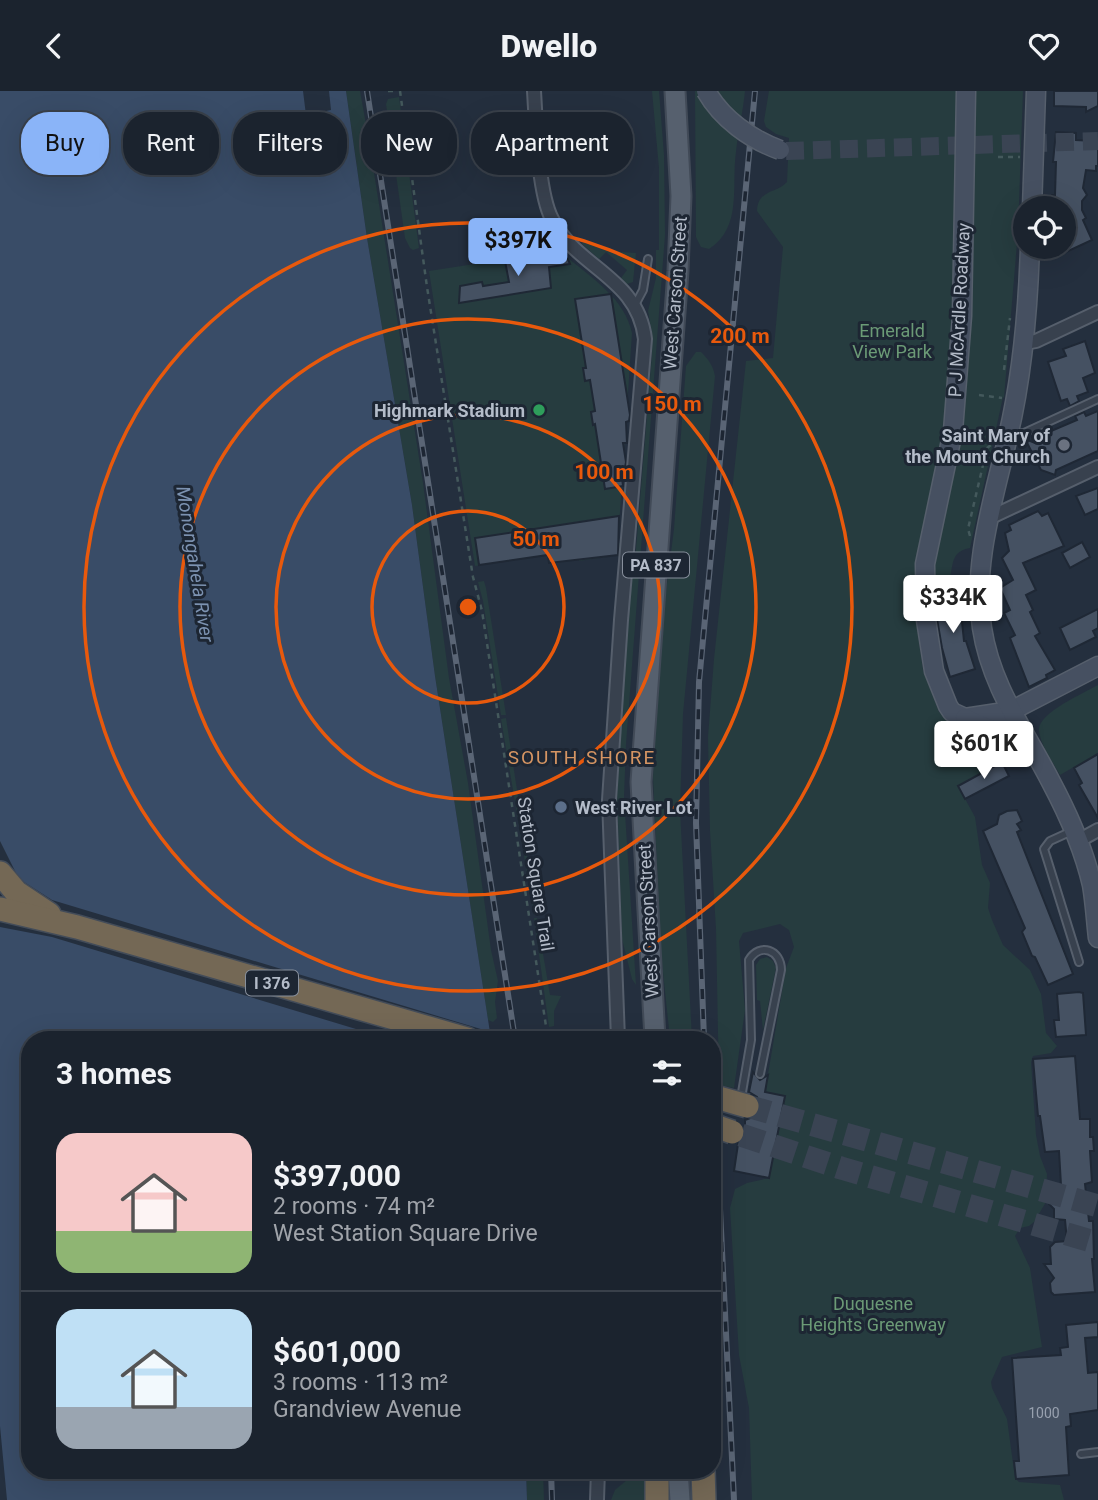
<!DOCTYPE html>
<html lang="en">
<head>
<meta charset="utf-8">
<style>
	body { margin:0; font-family:Roboto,sans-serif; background:#282f3a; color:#f1f3f6; height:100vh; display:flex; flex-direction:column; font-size:26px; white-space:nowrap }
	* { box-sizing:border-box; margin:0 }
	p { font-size:23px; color:#a0a4aa }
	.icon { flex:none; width:38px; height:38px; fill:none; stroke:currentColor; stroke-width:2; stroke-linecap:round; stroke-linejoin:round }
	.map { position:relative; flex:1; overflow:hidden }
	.side { position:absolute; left:21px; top:940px; width:700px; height:448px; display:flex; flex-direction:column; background:#1b232e; border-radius:28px; box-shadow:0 7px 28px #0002,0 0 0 2px #39404a }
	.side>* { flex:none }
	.hud { position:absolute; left:21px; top:21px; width:700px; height:63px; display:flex; gap:14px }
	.tools { position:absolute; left:1013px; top:105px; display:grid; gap:14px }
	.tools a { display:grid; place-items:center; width:63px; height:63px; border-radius:50%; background:#1b232e; box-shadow:0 7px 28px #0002,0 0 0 2px #39404a; font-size:35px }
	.price { position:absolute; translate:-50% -60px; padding:0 16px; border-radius:7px; background:#fff; color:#222; font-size:23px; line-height:46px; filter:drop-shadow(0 2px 4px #0008) }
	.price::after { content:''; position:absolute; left:50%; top:42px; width:21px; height:16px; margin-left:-10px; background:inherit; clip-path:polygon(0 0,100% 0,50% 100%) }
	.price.active { background:#8ab4f8; color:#111 }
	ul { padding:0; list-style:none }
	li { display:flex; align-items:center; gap:21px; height:175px; padding:0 35px }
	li+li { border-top:2px solid #39404a }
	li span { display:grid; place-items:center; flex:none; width:196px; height:140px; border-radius:21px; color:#555 }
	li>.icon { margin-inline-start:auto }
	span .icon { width:84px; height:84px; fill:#fffc; stroke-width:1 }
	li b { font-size:30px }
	h2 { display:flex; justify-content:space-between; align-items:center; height:84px; padding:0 35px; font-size:30px }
	.tag { padding:0 24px; border-radius:28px; background:#1b232e; box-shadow:0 7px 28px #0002,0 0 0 2px #39404a; font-size:24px; line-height:63px }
	.tag.active { background:#8ab4f8; color:#111 }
	header { display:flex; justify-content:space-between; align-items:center; height:91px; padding:0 35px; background:#1b232e; font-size:32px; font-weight:800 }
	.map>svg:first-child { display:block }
</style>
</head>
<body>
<header><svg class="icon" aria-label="back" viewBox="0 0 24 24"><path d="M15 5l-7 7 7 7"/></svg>Dwello<svg class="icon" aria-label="heart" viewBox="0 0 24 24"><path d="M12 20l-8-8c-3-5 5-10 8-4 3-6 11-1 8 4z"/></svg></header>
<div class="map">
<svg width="1098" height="1409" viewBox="0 0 1098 1409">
	<rect width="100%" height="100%" fill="#242f3e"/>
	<g fill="#263c3f">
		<polygon points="346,0 360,0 369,50 423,392 449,587 468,692 491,859 498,890 495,911 497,927 493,931 488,929 435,585 412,414 367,147"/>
		<polygon points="652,0 659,0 664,64 665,144 626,653 624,706 636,894 632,888 622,848 617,704 628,519 636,458 652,264 652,243 648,220 656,187 656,159 659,159 659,77"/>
		<path d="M695 0H745C743 21 738 40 736 61 731 95 743 136 709 158L701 156 696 146Z"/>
		<path d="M769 0H1023L1018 140 1004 307 1003 306 970 457C944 461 958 485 943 497L934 496 935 462 916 464 914 515 923 579 939 621 956 634 1007 653 1016 658V662L958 695 975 726 982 774 990 792 988 817 992 829 1003 854 1030 879 1041 903 1046 942 1057 955 1051 962 1033 965 1031 971 1036 1044 1040 1065 1047 1083 1046 1111 1034 1131 1029 1135 1020 1137 1015 1145 1030 1177 1042 1256 1002 1266 991 1291 992 1297 1007 1328 1015 1387 1019 1391 1060 1394 1064 1409H752L749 1317 739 1264 730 1117 735 1098 747 1092 769 1087 766 995 786 877 794 856 789 839 780 833 743 842 739 850 745 919 734 997 719 994 716 838 710 740 708 646 714 568 746 270 773 267 783 156 757 120C758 98 776 103 787 91L789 47 776 43 766 36 764 30Z"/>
		<polygon points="399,6 419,157 413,159 410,157 405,147 386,13 388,8"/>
		<polygon points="583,151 607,160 636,162 633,191 627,193 621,187 627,179 606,161 599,168 582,153"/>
		<path d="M565 159 568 167C593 188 625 208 632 242L618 451 620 452V464L579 470V467L548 464 475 475 429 180Z"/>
		<path d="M696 261H701C708 268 713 274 715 285L683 623 680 719 692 948H670L661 862 653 686 660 548 674 438 686 275Z"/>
		<polygon points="484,490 486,497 506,624 501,624 483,510 478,491"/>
		<path d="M1098 594V662L1060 684C1053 671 1040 654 1039 639 1038 622 1084 602 1098 594Z"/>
		<polygon points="506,627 536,823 534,824 501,628"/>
		<polygon points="534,827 537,827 550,904 561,905 554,920 554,935 549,936"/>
		<polygon points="767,866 773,870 776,877 763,939 760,910 757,909 756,874 760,868"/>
		<polygon points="526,1379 543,1379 544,1409 527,1409"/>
		<polygon points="639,1379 644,1379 645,1409 611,1409 615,1399"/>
	</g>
	<polygon fill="#394c67" points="0,0 346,0 367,147 412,414 435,585 491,948 30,948 30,1379 526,1379 527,1409 7,1409 0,1335"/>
	<g fill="#242f3e">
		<polygon points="303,0 329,0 331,19 306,24"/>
		<polygon points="0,750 16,782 24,791 52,809 494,942 495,948 389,948 52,846 0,836"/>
	</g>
	<g fill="#455162" stroke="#1f2835" stroke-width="2">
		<polygon points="1054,0 1098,0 1098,15 1086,21 1086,16 1054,15"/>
		<polygon points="1056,41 1076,42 1076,49 1096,50 1095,58 1098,58 1098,75 1096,75 1096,80 1086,79 1083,97 1087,104 1082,110 1082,119 1086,127 1083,129 1092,149 1064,162 1064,117 1052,117 1052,104 1055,104 1056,71 1053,71"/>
		<polygon points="564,159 570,173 549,176 551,197 459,212 460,195 482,191 483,195 509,191 505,170"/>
		<polygon points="611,203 630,324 629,330 626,331 627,352 623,352 626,371 625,377 621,378 623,395 605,398 595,333 593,334 591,321 595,320 590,289 585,290 583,277 586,277 575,208"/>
		<polygon points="1085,250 1095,282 1083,287 1088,301 1077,305 1079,310 1070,315 1067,308 1061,310 1048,271 1066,265 1063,258"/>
		<polygon points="1098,320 1098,360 1056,379 1055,384 1041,379 1025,348 1035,352 1037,346 1077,329 1075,325 1084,321 1086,325"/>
		<polygon points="1098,397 1098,418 1085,424 1076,405"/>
		<polygon points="1038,420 1042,425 1048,422 1064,455 1023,472 1036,499 1026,504 1033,519 1030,521 1040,542 1035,545 1055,579 1046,584 1047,587 1029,596 1010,547 1015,544 1004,522 1010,519 1000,497 1013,489 1002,467 1009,460 1005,442 1011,439 1009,434"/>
		<polygon points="619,425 618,464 549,472 548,464 479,474 475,447"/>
		<polygon points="1082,451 1090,466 1070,477 1062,462"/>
		<polygon points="959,502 964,550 966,550 975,578 950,586 942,557 937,528 937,505"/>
		<polygon points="1098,518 1098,537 1093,540 1096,546 1070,559 1060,537"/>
		<polygon points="1098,663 1098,727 1079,694 1082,692 1074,677"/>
		<polygon points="1002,671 1009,685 965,708 958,695"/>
		<polygon points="1017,719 1022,730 1017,733 1021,739 1017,741 1073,883 1048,894 1035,866 1032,865 1022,841 1025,837 983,740 997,733 999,724 1007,720"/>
		<polygon points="1079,901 1083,902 1086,944 1056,946 1054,929 1059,929 1057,903"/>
		<polygon points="1075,965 1080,1028 1090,1028 1090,1046 1093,1046 1094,1060 1090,1060 1092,1091 1085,1093 1089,1130 1093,1130 1094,1168 1092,1168 1095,1201 1054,1204 1051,1201 1050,1192 1054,1187 1044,1173 1051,1173 1050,1156 1055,1151 1067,1150 1065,1129 1054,1128 1054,1118 1049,1113 1049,1108 1052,1105 1051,1095 1061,1094 1059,1060 1045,1061 1040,1025 1038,1025 1033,968"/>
		<polygon points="753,981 760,989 768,984 765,1001 785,1005 769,1087 734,1080 738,1053 745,1045 745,1029 756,1025 761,1018 757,1006 749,1001"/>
		<polygon points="1098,1231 1098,1246 1085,1247 1088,1282 1098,1281 1098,1319 1070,1323 1071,1335 1066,1336 1069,1384 1016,1388 1014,1370 1019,1370 1012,1267 1061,1264 1060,1257 1068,1256 1066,1234"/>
	</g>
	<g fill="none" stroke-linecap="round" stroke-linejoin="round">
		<polyline stroke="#3a4453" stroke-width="18" stroke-dasharray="18 9" stroke-linecap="butt" points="786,60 1098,50"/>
		<g stroke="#3a4453" stroke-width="23" stroke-dasharray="23 11" stroke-linecap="butt">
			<polyline points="747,1015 1098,1115"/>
			<polyline points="741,1044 841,1077 1098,1152"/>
		</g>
		<g stroke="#565f6c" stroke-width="10">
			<g id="lane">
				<polyline points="635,214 643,199 648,168"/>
				<polyline points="1010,344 1024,342 1098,308"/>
				<polyline points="1072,740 1050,750 1044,758 1079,871"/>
				<path d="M741 1007 751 949 749 869C760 851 781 859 781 879L760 983"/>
				<polyline points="1081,1363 1098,1361"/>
			</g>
		</g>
		<g stroke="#565f6c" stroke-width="16">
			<g id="street">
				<path d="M534 0C536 31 538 102 552 128 576 177 638 186 645 248L621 529 609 709 618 948"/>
				<polyline points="1025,252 1036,250 1098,221"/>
				<polyline points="989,427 1098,376"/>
				<polyline points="1078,750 1098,739"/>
				<polyline points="597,1409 598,1379"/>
			</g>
		</g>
		<g stroke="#565f6c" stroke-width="21">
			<g id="secondary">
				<polyline points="966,0 962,225 953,340 925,473 926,529 934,580 948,615 952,621 965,627 1011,620 1098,575"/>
				<polyline points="1032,117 1036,0"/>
				<path d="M1030 156C1028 220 1023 282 1008 345 994 408 972 472 982 537 991 596 1025 640 1051 691 1068 723 1084 759 1092 794 1095 811 1096 830 1098 847"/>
				<path d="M965 627C983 637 1004 643 1025 645"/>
			</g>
		</g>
		<g stroke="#414a57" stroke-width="23">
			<g id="primary">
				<polyline points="655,948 641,691 678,180 681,105 675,0"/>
				<polyline points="678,1379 680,1409"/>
			</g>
		</g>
		<g stroke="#434c59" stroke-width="26">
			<g id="highway">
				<polyline points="0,782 16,801 49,823"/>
				<polyline points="0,818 77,836 467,948"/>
				<polyline points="657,1379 657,1409"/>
				<polyline points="703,1379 704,1409"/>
			</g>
		</g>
		<g stroke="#44595c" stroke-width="2.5" stroke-dasharray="5 5" stroke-linecap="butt">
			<polyline points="388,0 397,0"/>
			<polyline points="400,0 427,196 473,486 482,520 548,948"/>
			<polyline points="998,66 1020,66"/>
			<polyline points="1022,144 1023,129"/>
			<polyline points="1004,279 1010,227"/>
			<polyline points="979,304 1002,307"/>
			<polyline points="970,445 968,438 987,357 991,354"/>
			<polyline points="712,1245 717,1367"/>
		</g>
		<use href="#lane" stroke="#38414e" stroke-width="6"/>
		<use href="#street" stroke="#38414e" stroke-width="12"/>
		<use href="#secondary" stroke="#465061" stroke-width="18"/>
		<use href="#primary" stroke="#56606e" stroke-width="19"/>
		<use href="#highway" stroke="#746855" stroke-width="23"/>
		<g stroke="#5a6575" stroke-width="6">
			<g id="rail">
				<polyline points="367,0 515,948"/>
				<polyline points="704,948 696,732 699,591 755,0"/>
				<polyline points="712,951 734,1409"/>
				<polyline points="551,1379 552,1409"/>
			</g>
		</g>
		<use href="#rail" stroke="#1d2633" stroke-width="3.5" stroke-dasharray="10" stroke-linecap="butt"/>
		<g stroke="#565f6c" stroke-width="21" stroke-linecap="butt">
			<path id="secondary-bridge" d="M706 0C722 28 750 48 780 59"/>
		</g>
		<g stroke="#434c59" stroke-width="26" stroke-linecap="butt">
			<g id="highway-bridge">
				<polyline points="712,1005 747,1015"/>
				<polyline points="712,1034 732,1041"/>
			</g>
		</g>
		<use href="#secondary-bridge" stroke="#465061" stroke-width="18"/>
		<use href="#highway-bridge" stroke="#746855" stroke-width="23"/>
	</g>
	<g fill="none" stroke="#e8590c" stroke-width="3.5">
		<circle cx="468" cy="516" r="96"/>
		<circle cx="468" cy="516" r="192"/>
		<circle cx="468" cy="516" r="288"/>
		<circle cx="468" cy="516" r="384"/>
	</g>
	<circle fill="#2e9e5b" stroke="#1d2633" stroke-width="2.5" cx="539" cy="319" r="7"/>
	<circle fill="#6b7280" stroke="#1d2633" stroke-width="2.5" cx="1064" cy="354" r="7"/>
	<circle fill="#5c6f8a" stroke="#1d2633" stroke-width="2.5" cx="561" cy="716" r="7"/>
	<g text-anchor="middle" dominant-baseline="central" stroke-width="6" stroke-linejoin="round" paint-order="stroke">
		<g font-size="14" fill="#98a1af">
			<text x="1044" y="1322">1000</text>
		</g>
		<g fill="#1d2633" stroke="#878f9c" stroke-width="2">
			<rect x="623" y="461.5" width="66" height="25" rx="5"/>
			<rect x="246" y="879.5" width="52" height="25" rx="5"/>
		</g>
		<g font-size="16" font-weight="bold" fill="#b4bcc9">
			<text x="656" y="474">PA 837</text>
			<text x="272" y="892">I 376</text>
		</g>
		<g font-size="18" fill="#b4bcc9" stroke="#1d2633">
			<text transform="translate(675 202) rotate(-86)">West Carson Street</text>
			<text transform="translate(959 219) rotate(-87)">P J McArdle Roadway</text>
			<text transform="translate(536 783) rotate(81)">Station Square Trail</text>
			<text transform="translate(648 830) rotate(-93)">West Carson Street</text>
		</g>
		<g font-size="18" fill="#6b9a76" stroke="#1d2633">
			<text x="892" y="239">Emerald<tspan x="892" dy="21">View Park</tspan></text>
			<text x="873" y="1212">Duquesne<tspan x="873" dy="21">Heights Greenway</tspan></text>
		</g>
		<g font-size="18" font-weight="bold" fill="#b4bcc9" stroke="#1d2633" text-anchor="end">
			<text x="525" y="319">Highmark Stadium</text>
			<text x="1050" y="344">Saint Mary of<tspan x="1050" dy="21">the Mount Church</tspan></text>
			<text x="575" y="716" text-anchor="start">West River Lot</text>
		</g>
		<g font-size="19" font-style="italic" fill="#7c92b1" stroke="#1d2633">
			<text transform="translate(195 473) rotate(81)">Monongahela River</text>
		</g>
		<g font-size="19" letter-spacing="2" fill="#d59563" stroke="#1d2633">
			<text x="582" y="666">SOUTH SHORE</text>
		</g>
	</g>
	<circle cx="468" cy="516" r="10" fill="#e8590c" stroke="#1d2633" stroke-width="3.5"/>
	<g font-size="21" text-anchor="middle" font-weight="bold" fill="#e8590c" stroke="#1d2633" stroke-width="6" stroke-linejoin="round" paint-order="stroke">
		<text x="740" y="252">200 m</text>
		<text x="672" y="320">150 m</text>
		<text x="604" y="388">100 m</text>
		<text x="536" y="455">50 m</text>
	</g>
</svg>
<div class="tools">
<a><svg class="icon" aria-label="locate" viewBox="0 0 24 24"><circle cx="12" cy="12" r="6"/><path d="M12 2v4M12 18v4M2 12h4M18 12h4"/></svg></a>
</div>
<b class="price active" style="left:518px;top:187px">$397K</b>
<b class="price" style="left:953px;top:544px">$334K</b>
<b class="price" style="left:984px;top:690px">$601K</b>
<div class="hud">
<a class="tag active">Buy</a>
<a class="tag">Rent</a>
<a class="tag">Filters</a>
<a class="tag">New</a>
<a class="tag">Apartment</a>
</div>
<section class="side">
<h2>3 homes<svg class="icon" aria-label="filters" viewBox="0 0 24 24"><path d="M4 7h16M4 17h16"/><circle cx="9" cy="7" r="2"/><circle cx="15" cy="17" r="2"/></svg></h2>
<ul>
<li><span style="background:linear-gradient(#f6c9c9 70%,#8fb573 0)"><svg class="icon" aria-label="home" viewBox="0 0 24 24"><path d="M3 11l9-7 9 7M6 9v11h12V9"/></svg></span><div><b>$397,000</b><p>2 rooms · 74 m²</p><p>West Station Square Drive</p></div></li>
<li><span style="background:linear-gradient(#bfe0f5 70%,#9aa5b1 0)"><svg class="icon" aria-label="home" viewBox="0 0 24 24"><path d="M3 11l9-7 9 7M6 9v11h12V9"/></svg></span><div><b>$601,000</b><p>3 rooms · 113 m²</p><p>Grandview Avenue</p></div></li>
</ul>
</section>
</div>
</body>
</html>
